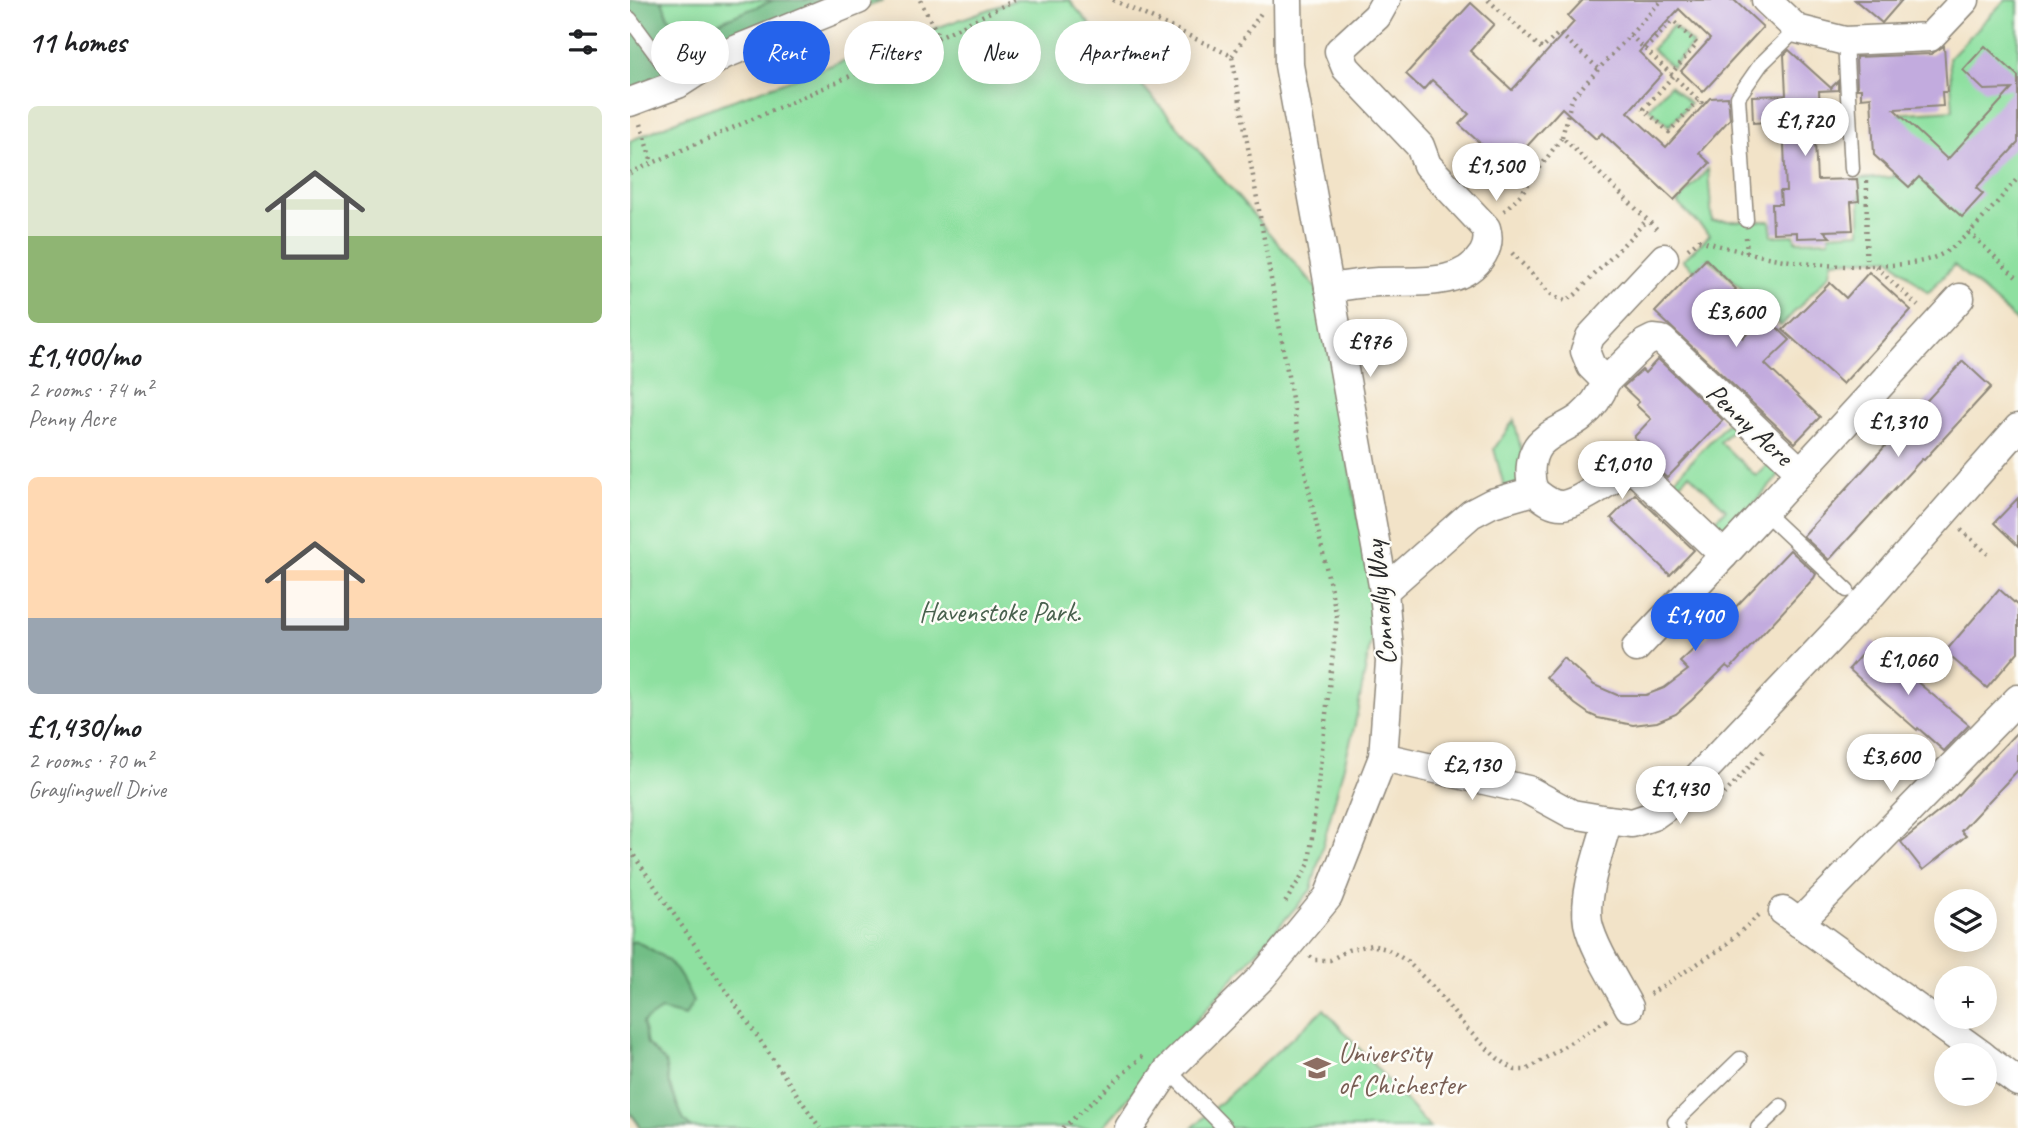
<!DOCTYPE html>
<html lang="en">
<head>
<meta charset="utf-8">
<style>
	body { margin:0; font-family:Caveat,sans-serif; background:#f2f2f2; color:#202124; height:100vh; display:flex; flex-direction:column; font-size:26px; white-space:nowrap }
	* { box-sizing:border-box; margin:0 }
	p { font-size:23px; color:#757577 }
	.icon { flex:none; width:38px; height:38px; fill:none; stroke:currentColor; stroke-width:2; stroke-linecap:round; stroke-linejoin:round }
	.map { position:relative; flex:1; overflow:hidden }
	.panel { display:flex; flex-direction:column; background:#fff; width:630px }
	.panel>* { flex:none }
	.top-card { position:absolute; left:21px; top:21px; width:665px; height:63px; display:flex; gap:14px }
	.tools { position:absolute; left:1304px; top:889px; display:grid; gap:14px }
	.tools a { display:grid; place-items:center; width:63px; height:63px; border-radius:50%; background:#fff; box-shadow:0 4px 18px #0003; font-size:35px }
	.price { position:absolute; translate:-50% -60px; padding:0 16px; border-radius:24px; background:#fff; color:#222; font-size:23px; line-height:46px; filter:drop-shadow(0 2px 4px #0008) }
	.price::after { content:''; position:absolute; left:50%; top:42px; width:21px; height:16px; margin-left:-10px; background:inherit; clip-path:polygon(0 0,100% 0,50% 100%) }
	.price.selected { background:#2563eb; color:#fff }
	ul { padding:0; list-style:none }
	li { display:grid; align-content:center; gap:14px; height:371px; padding:0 28px }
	li span { display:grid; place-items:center; height:217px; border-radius:10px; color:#555 }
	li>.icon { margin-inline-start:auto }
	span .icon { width:126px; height:126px; fill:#fffc; stroke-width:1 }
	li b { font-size:30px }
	h2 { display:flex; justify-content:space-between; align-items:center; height:84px; padding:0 28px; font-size:30px }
	.pill { padding:0 24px; border-radius:32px; background:#fff; box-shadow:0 4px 18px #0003; font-size:24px; line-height:63px }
	.pill.selected { background:#2563eb; color:#fff }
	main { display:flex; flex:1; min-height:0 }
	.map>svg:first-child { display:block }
</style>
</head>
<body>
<main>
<section class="panel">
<h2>11 homes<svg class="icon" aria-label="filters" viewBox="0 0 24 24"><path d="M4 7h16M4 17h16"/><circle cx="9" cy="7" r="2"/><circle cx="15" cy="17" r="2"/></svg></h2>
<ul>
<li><span style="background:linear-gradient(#dfe7d0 60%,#8fb573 0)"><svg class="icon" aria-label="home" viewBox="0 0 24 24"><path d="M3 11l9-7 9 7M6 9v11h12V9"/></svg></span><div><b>£1,400/mo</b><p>2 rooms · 74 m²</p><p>Penny Acre</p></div></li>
<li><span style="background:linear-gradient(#ffd9b3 65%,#9aa5b1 0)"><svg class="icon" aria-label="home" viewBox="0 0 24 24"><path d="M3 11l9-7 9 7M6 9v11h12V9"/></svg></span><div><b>£1,430/mo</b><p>2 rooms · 70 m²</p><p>Graylingwell Drive</p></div></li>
</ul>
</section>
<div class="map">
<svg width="1388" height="1128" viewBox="0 0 1388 1128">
	<rect width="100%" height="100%" fill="#fdfcf7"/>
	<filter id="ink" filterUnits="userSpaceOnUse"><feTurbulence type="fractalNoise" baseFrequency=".0143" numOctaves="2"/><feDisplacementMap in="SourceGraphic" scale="14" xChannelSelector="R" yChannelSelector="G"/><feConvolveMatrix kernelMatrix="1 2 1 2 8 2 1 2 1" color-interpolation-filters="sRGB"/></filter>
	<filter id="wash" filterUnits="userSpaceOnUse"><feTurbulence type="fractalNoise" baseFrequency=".00686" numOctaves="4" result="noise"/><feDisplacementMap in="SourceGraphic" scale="28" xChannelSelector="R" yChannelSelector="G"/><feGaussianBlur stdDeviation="1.57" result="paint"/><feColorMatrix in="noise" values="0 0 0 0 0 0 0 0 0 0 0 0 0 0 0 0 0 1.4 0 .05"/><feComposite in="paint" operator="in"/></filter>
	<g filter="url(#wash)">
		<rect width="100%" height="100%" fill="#f2e3c8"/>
		<g fill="#8ee0a0" stroke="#5c8666" stroke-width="2">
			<polygon points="0,0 254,0 0,95"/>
			<polygon points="385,0 439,0 687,289 746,614 725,724 681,890 472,1128 11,1128 0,1113 0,141 53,118"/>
			<polygon points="1375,0 1388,0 1388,322 1324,265 1298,293 1260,258 1202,261 1200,274 1151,326 1079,258 1064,270 1053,260 1080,235 1047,203 1078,169 1082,221 1140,221 1142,236 1164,235 1166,241 1199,240 1199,234 1230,232 1230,179 1264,177 1262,114 1323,110 1319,58"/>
			<polygon points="1043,26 1063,44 1042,67 1022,49"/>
			<polygon points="1040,85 1060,103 1039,126 1019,108"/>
			<polygon points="884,420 894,462 891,490 876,494 864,449"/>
			<polygon points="1100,420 1106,425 1090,442 1126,476 1143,459 1150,465 1148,477 1101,528 1088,529 1082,524 1096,509 1059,474 1045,488 1040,484"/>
			<polygon points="694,1009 800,1128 562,1128"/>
		</g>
		<g fill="#72be86" stroke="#4e7458" stroke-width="2">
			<polygon points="0,0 32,0 38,17 52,30 81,25 144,0 232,0 0,95"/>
			<path d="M5 941C42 959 46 965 63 1001L55 1016 31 1010 13 1022 17 1044 35 1062 39 1084 54 1121 62 1128H12L0 1112V943Z"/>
		</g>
		<g id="blocks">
			<g fill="#c2abde">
				<polygon points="953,0 1104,0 1133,27 1073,92 1051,71 1080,39 1049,9 1009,52 1032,74 998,112 1036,147 1080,98 1098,97 1100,119 1069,153 1080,163 1044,200 972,133 966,139 932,108 889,155 883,151 872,163 829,124 839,114 802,80 793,90 776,74 841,3 864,24 840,51 882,90 944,22 938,16"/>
				<polygon points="1225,0 1272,0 1252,23"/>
				<polygon points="1314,46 1317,92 1312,92 1313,106 1264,109 1316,158 1317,160 1382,89 1354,90 1333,70 1355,46 1388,76 1388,143 1346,188 1353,194 1332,217 1289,177 1279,187 1244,155 1241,97 1231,98 1231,89 1227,89 1226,57 1301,54"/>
				<polygon points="1159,50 1201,88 1208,81 1208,90 1189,91 1192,142 1185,142 1187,180 1227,179 1229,201 1221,202 1223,230 1194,231 1200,237 1167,238 1167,232 1143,233 1142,204 1151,204 1150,191 1156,191 1153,121 1123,123 1122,96 1156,95 1154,55"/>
				<polygon points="1076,259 1106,289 1085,311 1113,338 1134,315 1160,340 1135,364 1190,417 1165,443 1025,312"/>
				<polygon points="1239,272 1281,310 1213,384 1153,330 1200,283 1216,298"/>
				<polygon points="1028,359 1093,420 1037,478 1007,452 1013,446 1004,437 1021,419 1006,405 1009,402 993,387 1012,370 1015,373"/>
				<polygon points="1333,361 1361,387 1294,460 1292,459 1199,560 1173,536"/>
				<polygon points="1005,494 1064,550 1040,575 981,518"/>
				<polygon points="1388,498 1388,546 1364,523"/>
				<polygon points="1160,550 1186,574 1184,578 1100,669 1096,666 1062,700 1046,714 1027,722 1003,725 968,718 959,714 945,704 916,677 933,658 964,685 987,695 1016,695 1034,688 1058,670 1050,662 1078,636"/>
				<polygon points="1369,589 1388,606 1388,652 1357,688 1315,652"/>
				<polygon points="1243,641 1259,655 1257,657 1339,725 1314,751 1288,728 1287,730 1254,701 1219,669"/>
				<polygon points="1388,731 1388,770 1331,831 1336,836 1293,870 1271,842 1322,801"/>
			</g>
		</g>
	</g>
	<g filter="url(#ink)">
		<use href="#blocks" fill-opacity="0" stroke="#8e877a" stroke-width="2"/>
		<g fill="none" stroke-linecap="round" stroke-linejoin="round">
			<g stroke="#8e877a" stroke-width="17">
				<g id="service">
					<polyline points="0,19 48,84"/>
					<polyline points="1215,41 1222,169"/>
					<polyline points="1116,220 1108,97 1131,64 1167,29"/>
					<polyline points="1134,512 1217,590"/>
					<polyline points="538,1070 595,1128"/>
					<polyline points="1050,1128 1045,1122 1110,1059"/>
					<polyline points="1128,1128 1151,1106"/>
				</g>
			</g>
			<g stroke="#8e877a" stroke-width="31">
				<g id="minor">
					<polyline points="1136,0 1167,29 1215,41 1300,37 1335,0"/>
					<polyline points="0,102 48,84 93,55 228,0"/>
					<path d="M699 288C715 286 732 283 748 282 784 280 831 289 853 254 858 246 859 238 856 228L797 165 790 146 716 68 709 51 747 16 756 0"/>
					<polyline points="976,381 1015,343 1023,339 1032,340 1170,471"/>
					<path d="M904 491C912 497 921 506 933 505 950 503 986 476 1001 467L1094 555"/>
					<path d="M754 591 841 514 862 503 904 491C898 475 899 451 914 440 925 430 940 426 951 417 963 407 971 395 976 381L961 366 955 351 960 337 1034 258"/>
					<polyline points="1006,648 1094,555 1330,298"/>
					<polyline points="753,757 898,790 942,814 978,820 1002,823 1023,816 1047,799 1243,593 1388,428"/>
					<path d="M978 820C970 850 953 893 958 923 963 947 987 984 999 1007"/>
					<polyline points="1153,911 1352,1055"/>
					<polyline points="1169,923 1388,699"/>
					<polyline points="1354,1057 1388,1082"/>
					<polyline points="499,1128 538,1070 632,977 698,897 753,757 760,662 754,591 659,65 658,0"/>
				</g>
			</g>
			<g stroke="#8e877a" stroke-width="4.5" stroke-dasharray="2 5" stroke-linecap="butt">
				<polyline points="290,0 309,37"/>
				<polyline points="483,0 602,56 674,467 707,617 679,864 653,906"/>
				<polyline points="858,0 912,49 929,33 969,69"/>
				<polyline points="1000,35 1076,107"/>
				<polyline points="1015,49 1043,21 1067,44 1041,74"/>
				<polyline points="602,56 631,13"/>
				<polyline points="1043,76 1014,109 1039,132 1068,100"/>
				<polyline points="10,124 22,163"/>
				<polyline points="932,137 942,98 1032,0"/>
				<polyline points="0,173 309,37 385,0"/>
				<polyline points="874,211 891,194 932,137 1030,232"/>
				<polyline points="1339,232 1388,279"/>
				<polyline points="1116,237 1117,254"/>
				<path d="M1058 249 1069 240C1135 259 1191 270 1260 265 1278 264 1301 262 1317 251 1344 232 1366 203 1388 178"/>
				<polyline points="882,253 923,296 935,301 945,295 1017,220"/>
				<polyline points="1236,267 1237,180"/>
				<polyline points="1246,267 1288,306"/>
				<polyline points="1331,530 1358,554"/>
				<polyline points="1084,796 1089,800 1135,749"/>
				<polyline points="0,850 190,1128"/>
				<polyline points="680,956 684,960 700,960 718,950 741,945 757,949 777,961 802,986 837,1029 867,1058 885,1070 896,1070 977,1020"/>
				<polyline points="1020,994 1092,948 1129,915"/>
				<polyline points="433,1128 515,1054"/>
			</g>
			<use href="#service" stroke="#fff" stroke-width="14"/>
			<use href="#minor" stroke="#fff" stroke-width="28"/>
		</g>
	</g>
	<defs>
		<g id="university-bare" transform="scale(2.1)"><path d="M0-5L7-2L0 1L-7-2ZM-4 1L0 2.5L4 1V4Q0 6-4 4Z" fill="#8d6e63" stroke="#fdfcf7" stroke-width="2.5" paint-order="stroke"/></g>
	</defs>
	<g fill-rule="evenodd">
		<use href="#university-bare" x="687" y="1068"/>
	</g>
	<g text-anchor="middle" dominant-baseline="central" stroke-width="5" stroke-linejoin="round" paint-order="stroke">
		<g font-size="28" fill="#2b2b2b" stroke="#fdfcf7">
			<text transform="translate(1120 424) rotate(43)">Penny Acre</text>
			<text transform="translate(750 603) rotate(-96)">Connolly Way</text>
		</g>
		<g font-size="28" fill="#49614e" stroke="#fdfcf7">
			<text x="370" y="611">Havenstoke Park.</text>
		</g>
		<g font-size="28" fill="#785e54" stroke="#fdfcf7" text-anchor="start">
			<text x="708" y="1052">University<tspan x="708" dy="32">of Chichester</tspan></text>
		</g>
	</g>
</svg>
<div class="tools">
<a><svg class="icon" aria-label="layers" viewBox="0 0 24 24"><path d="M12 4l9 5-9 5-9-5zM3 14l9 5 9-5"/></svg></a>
<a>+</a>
<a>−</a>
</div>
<b class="price" style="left:1175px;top:158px">£1,720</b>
<b class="price" style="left:866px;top:203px">£1,500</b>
<b class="price" style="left:1106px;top:349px">£3,600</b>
<b class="price" style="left:740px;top:379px">£976</b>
<b class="price" style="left:1268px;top:459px">£1,310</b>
<b class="price" style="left:992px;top:501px">£1,010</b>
<b class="price selected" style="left:1065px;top:653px">£1,400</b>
<b class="price" style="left:1278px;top:697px">£1,060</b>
<b class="price" style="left:1261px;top:794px">£3,600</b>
<b class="price" style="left:842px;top:802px">£2,130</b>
<b class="price" style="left:1050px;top:826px">£1,430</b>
<div class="top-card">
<a class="pill">Buy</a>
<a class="pill selected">Rent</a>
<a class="pill">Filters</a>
<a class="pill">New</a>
<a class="pill">Apartment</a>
</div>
</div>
</main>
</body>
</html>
